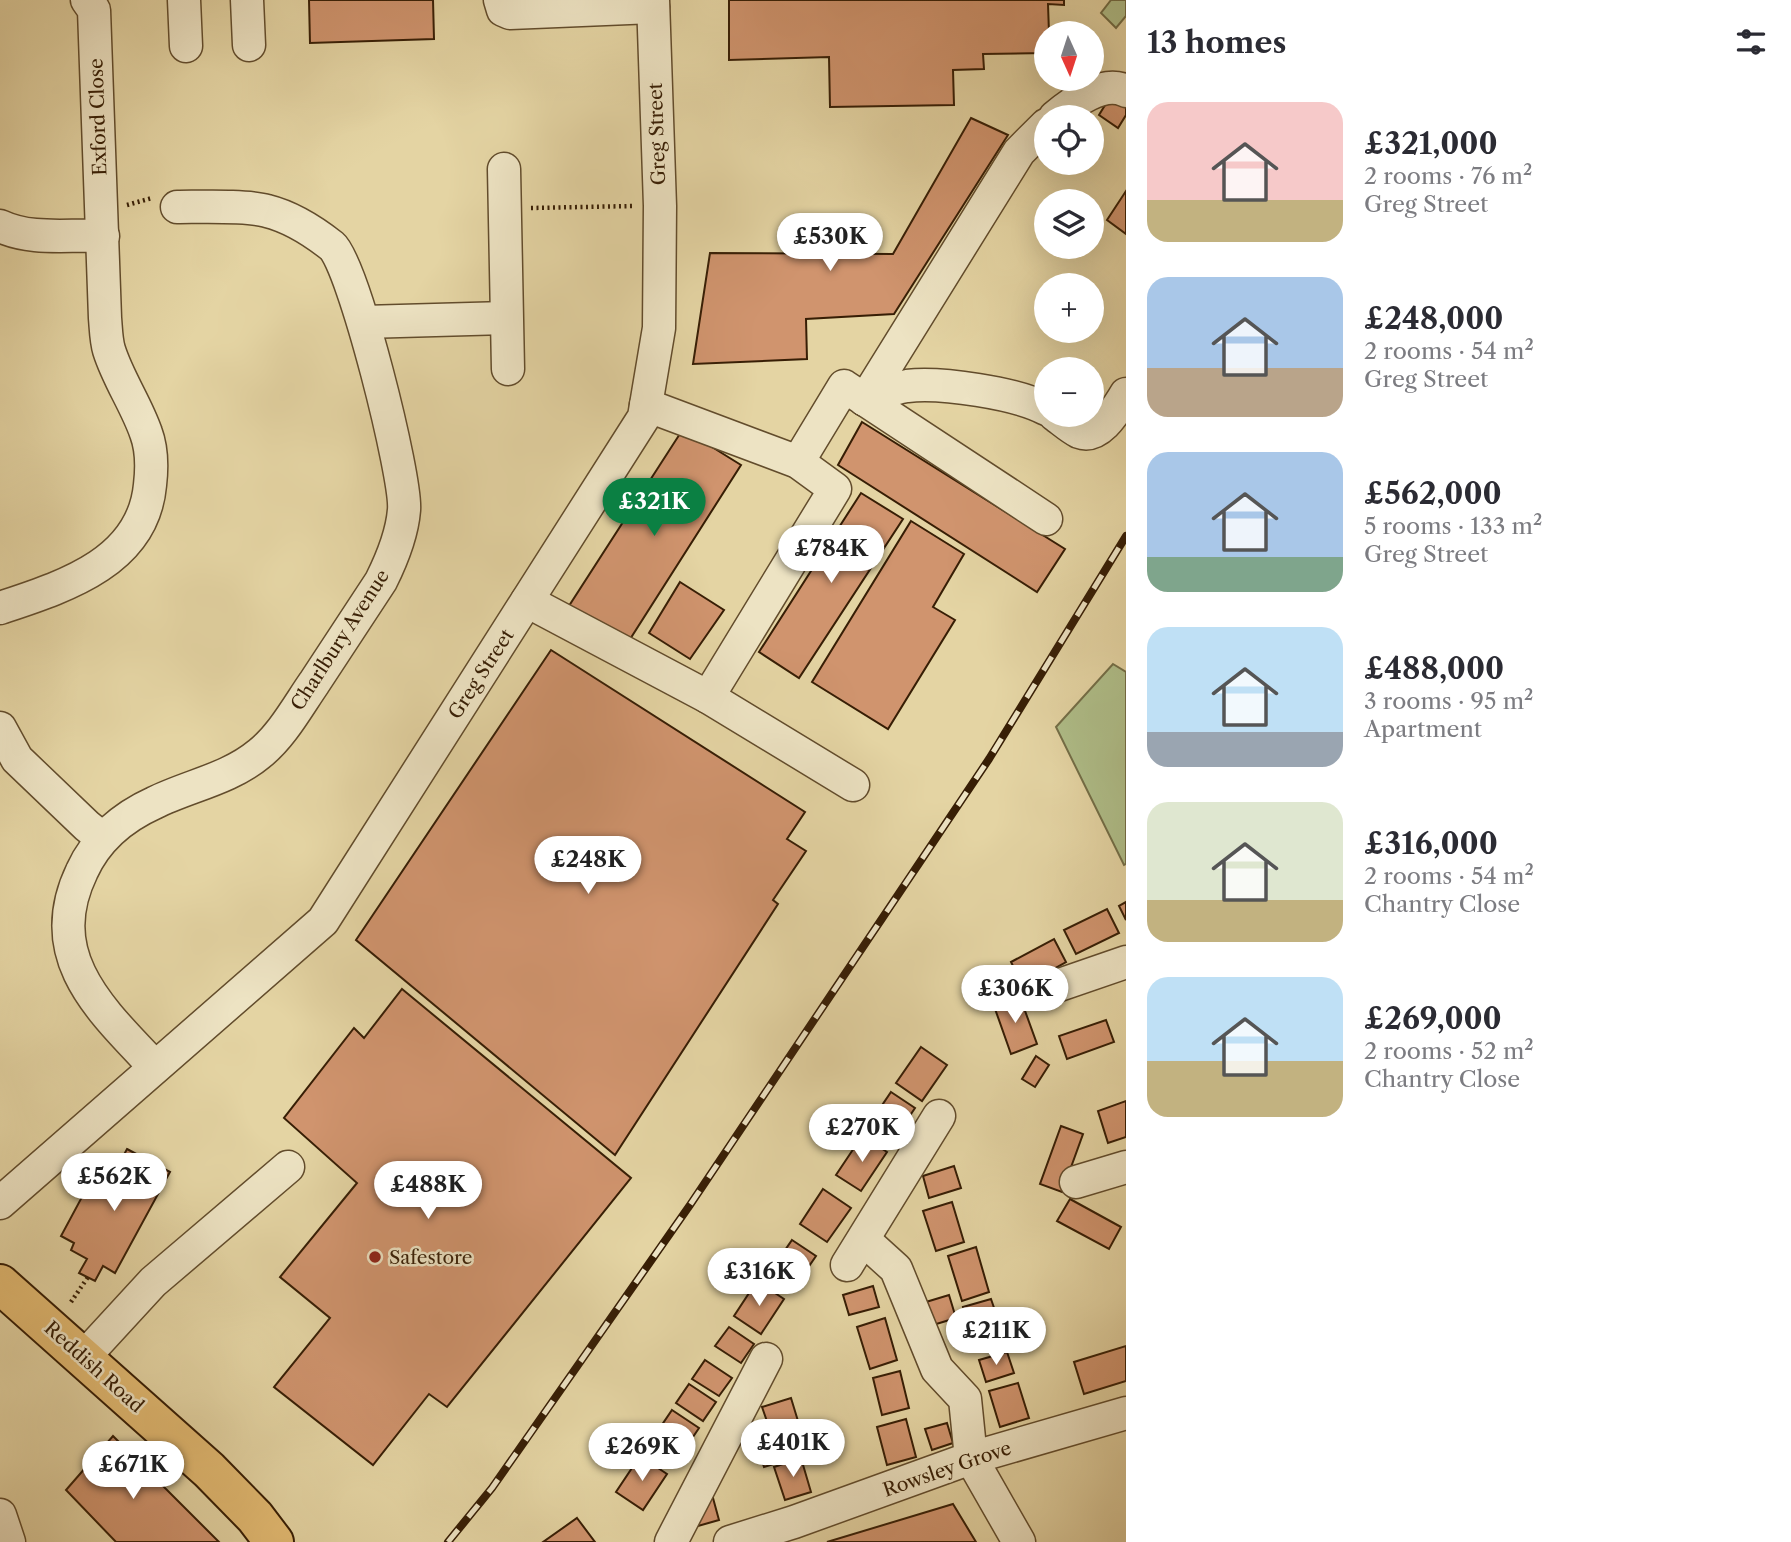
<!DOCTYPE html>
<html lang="en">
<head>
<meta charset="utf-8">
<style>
	body { margin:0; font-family:"Libre Caslon Text",serif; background:#f7f7f7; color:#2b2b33; height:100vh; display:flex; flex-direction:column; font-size:26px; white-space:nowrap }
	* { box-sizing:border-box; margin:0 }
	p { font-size:23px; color:#7c7c81 }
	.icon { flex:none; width:38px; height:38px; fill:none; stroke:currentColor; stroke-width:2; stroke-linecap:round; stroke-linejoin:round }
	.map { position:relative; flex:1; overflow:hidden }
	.drawer { display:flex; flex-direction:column; background:#fff; width:665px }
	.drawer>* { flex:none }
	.needle { width:46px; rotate:177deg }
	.tools { position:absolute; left:1034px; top:21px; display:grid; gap:14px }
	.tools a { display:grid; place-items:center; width:70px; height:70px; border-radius:50%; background:#fff; box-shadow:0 7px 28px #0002; font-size:35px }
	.price { position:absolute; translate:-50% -60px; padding:0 16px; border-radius:24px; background:#fff; color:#222; font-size:23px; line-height:46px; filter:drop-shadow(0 2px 4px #0008) }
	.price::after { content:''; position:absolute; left:50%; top:42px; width:21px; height:16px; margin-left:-10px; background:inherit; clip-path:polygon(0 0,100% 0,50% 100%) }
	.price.active { background:#0b8043; color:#fff }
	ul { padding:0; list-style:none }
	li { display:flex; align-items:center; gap:21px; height:175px; padding:0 21px }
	li span { display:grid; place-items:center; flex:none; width:196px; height:140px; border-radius:21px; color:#555 }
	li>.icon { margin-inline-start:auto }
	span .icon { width:84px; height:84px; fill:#fffc; stroke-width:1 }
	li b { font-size:30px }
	h2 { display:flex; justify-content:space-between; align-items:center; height:84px; padding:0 21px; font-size:30px }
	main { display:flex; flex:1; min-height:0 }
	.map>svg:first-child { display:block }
</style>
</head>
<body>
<main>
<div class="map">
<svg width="1126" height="1542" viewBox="0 0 1126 1542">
	<rect width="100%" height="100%" fill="#e4d4a3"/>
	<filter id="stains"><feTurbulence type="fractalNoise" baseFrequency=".00286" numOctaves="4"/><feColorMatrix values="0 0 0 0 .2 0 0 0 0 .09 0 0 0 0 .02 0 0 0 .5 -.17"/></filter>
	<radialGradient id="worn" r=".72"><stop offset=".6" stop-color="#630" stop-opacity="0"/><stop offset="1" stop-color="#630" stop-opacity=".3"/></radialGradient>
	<g fill="#afbe89" stroke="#736e47" stroke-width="2">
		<polygon points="1111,0 1126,0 1126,16 1116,28 1101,13"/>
		<polygon points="1113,664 1126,672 1126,864 1124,865 1056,727"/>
	</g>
	<g fill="#d0946e" stroke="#371e05" stroke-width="2">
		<polygon points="309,0 433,0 434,39 310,43"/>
		<polygon points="729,0 1064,0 1064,5 1048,4 1049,33 1046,33 1046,53 983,54 984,69 953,70 954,105 830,107 829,57 729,60"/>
		<polygon points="1113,92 1126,100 1126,115 1118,128 1099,115"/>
		<polygon points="971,118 1008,135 894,314 806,319 807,359 693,364 710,253 893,254"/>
		<polygon points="1126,191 1126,234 1107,220"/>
		<polygon points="862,422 1065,549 1037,592 838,465"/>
		<polygon points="683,429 741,465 625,647 567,609"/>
		<polygon points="861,493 903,519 799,678 759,652"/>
		<polygon points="911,521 964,554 933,607 955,620 888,729 812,682"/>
		<polygon points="680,582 724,610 690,659 649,633"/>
		<polygon points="551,650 805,812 787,839 806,851 773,900 778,904 615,1155 356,940"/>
		<polygon points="1126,902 1126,920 1119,906"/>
		<polygon points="1107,909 1119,933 1076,954 1064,930"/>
		<polygon points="1054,939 1066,962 1023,986 1011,962"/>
		<polygon points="402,989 631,1178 447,1407 429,1394 373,1465 274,1387 330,1318 280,1277 357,1183 284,1118 354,1028 364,1038"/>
		<polygon points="1020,997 1037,1044 1011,1054 994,1006"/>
		<polygon points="1106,1020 1114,1042 1067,1059 1059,1036"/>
		<polygon points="921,1047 947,1065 922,1101 896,1083"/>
		<polygon points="1036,1056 1049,1065 1035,1087 1022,1079"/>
		<polygon points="891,1092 915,1108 890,1145 866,1129"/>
		<polygon points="1126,1101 1126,1137 1108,1143 1098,1111"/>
		<polygon points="1061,1126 1083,1134 1062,1192 1040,1184"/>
		<polygon points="862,1136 887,1152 861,1191 836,1175"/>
		<polygon points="127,1149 170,1172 115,1273 103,1266 95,1281 79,1273 87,1259 71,1250 74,1243 61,1236 97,1169 112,1177"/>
		<polygon points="954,1166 961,1188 929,1198 923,1176"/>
		<polygon points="823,1189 851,1208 827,1242 800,1224"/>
		<polygon points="1070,1199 1121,1227 1109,1249 1057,1221"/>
		<polygon points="952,1202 964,1242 936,1251 923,1211"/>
		<polygon points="792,1240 816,1256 794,1288 770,1272"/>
		<polygon points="976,1247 989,1292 962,1301 948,1256"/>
		<polygon points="757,1281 784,1299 761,1334 734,1316"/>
		<polygon points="873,1286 879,1307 849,1315 843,1295"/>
		<polygon points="949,1295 956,1318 933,1325 926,1302"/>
		<polygon points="991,1299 1003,1334 974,1343 963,1307"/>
		<polygon points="885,1318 897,1360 870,1369 857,1327"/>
		<polygon points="729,1327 754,1344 741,1363 715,1346"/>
		<polygon points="1126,1346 1126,1381 1084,1394 1074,1362"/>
		<polygon points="1007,1352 1014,1373 986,1382 979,1360"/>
		<polygon points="705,1360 732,1378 719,1396 692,1379"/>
		<polygon points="900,1371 909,1408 882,1415 873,1378"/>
		<polygon points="1018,1383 1029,1418 1000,1427 989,1391"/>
		<polygon points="689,1384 716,1402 703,1421 676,1403"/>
		<polygon points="791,1398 798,1421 770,1430 762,1407"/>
		<polygon points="672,1410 699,1428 676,1462 649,1444"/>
		<polygon points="906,1419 916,1457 887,1465 877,1427"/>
		<polygon points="947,1423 953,1443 932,1450 925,1429"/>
		<polygon points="785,1434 793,1458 764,1467 757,1444"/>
		<polygon points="113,1436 219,1542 116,1542 66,1490"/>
		<polygon points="640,1456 667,1474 643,1510 616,1492"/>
		<polygon points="801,1458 811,1492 785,1500 774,1467"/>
		<polygon points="713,1498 719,1520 698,1526 692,1504"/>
		<polygon points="953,1504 976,1542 827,1542"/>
		<polygon points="577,1518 595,1542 543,1542"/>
	</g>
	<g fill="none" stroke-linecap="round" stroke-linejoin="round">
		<g stroke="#624c2c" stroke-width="35">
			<g id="minor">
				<polyline points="184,0 186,46"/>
				<polyline points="247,0 249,45"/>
				<polyline points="500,0 503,10 510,13 653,7"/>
				<path d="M1055 117C1072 103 1104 79 1126 91"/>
				<polyline points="504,169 508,369"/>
				<path d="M0 226C32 241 68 234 103 236"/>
				<polyline points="364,322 506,318"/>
				<polyline points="865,400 1019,152 1046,125"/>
				<path d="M865 400C878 395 893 388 907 386 941 382 1016 393 1046 409"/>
				<polyline points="646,405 798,462 835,489 708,697 853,785"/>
				<path d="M1055 415C1062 420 1071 428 1079 432 1100 440 1117 408 1126 394"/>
				<polyline points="798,462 844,386 1046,519"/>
				<polyline points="527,601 708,697"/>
				<path d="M0 608C63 587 143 563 150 485 152 468 152 449 146 433 136 404 118 379 109 350 106 340 106 329 105 318L94 10 87 0"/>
				<polyline points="0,728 17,759 87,826 102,838"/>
				<polyline points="1042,991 1126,962"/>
				<path d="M155 1067C100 1009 41 956 82 871 96 840 123 817 154 803 188 786 229 779 259 754 282 736 298 706 314 683 336 649 359 615 381 581 392 559 402 535 404 510 407 478 353 263 332 246 313 231 291 217 267 211 247 205 200 207 177 207"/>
				<polyline points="1076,1182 1126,1167"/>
				<polyline points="0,1203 323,921 644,417 659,328 660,206 653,0"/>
				<polyline points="864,1240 896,1269 937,1369 965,1399 971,1458 1019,1542"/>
				<polyline points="847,1265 939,1116"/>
				<polyline points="84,1357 153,1282 288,1167"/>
				<polyline points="0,1515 9,1542"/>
				<polyline points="671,1542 766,1359"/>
				<polyline points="730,1542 794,1522 971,1458 1126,1413"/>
			</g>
		</g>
		<g stroke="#371e05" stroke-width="42">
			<polyline id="major" points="0,1284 209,1470 255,1517 274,1542"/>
		</g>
		<g stroke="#371e05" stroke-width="4.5" stroke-dasharray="2 3.5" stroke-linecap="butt">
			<polyline points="127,205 152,198"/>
			<polyline points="531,208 634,206"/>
			<polyline points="71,1302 88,1277"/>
		</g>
		<use href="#minor" stroke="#ede3c3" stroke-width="32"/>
		<use href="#major" stroke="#e2ba72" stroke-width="38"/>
		<g stroke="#371e05" stroke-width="8">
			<polyline id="rail" points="448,1542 492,1488 690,1205 989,759 1126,536"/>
		</g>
		<use href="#rail" stroke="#ede3c3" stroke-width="5" stroke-dasharray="16" stroke-linecap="butt"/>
	</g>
	<circle fill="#8f2418" stroke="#ede3c3" stroke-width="2.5" cx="375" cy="1257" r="7"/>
	<g text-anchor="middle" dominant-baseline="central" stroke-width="5" stroke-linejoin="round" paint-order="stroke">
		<g font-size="19" fill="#371e05" stroke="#ede3c3">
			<text transform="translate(98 117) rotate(-92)">Exford Close</text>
			<text transform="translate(657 134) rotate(-92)">Greg Street</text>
			<text transform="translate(340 640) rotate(-57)">Charlbury Avenue</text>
			<text transform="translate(481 674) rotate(-57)">Greg Street</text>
			<text transform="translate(94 1367) rotate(42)">Reddish Road</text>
			<text transform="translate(947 1469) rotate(-19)">Rowsley Grove</text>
		</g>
		<g font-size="19" fill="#371e05" stroke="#ede3c3" text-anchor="start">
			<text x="389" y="1257">Safestore</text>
		</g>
	</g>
	<rect width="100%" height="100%" filter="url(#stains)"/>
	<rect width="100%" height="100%" fill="url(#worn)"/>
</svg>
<div class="tools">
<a><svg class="needle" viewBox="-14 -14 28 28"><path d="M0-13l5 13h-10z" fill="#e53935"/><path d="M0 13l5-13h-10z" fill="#7c7c81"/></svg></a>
<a><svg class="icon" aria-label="locate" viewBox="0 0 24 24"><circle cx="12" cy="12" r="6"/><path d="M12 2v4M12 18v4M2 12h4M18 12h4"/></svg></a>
<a><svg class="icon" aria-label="layers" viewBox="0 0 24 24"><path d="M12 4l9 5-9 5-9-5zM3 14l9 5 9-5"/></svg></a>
<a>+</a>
<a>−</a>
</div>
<b class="price" style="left:830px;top:273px">£530K</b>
<b class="price active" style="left:654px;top:538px">£321K</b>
<b class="price" style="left:831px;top:585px">£784K</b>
<b class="price" style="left:588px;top:896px">£248K</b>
<b class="price" style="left:1015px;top:1025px">£306K</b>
<b class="price" style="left:862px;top:1164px">£270K</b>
<b class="price" style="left:114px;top:1213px">£562K</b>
<b class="price" style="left:428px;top:1221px">£488K</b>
<b class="price" style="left:759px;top:1308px">£316K</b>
<b class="price" style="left:996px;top:1367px">£211K</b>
<b class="price" style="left:793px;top:1479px">£401K</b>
<b class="price" style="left:642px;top:1483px">£269K</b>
<b class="price" style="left:133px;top:1501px">£671K</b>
</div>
<section class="drawer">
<h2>13 homes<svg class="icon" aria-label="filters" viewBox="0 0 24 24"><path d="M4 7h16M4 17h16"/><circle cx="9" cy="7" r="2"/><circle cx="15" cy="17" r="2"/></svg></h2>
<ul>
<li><span style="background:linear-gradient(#f6c9c9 70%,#c2b280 0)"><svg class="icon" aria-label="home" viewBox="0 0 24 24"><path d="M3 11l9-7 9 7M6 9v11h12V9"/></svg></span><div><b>£321,000</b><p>2 rooms · 76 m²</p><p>Greg Street</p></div></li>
<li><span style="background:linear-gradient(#a9c7e8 65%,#b9a48a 0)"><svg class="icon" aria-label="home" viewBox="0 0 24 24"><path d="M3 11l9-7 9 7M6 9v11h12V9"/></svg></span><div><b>£248,000</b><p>2 rooms · 54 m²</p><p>Greg Street</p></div></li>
<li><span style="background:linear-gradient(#a9c7e8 75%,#7fa58c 0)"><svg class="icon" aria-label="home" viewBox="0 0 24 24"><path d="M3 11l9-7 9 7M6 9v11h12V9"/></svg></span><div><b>£562,000</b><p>5 rooms · 133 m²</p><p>Greg Street</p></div></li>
<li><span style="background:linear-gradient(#bfe0f5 75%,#9aa5b1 0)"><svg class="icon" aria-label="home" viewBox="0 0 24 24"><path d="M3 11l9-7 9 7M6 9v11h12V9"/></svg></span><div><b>£488,000</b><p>3 rooms · 95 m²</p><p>Apartment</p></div></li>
<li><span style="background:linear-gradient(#dfe7d0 70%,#c2b280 0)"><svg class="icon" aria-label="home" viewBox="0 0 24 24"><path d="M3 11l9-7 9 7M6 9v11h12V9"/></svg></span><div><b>£316,000</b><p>2 rooms · 54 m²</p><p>Chantry Close</p></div></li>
<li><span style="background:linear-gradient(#bfe0f5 60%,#c2b280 0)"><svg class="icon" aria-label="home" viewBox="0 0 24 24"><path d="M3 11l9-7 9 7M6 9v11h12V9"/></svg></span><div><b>£269,000</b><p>2 rooms · 52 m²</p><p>Chantry Close</p></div></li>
</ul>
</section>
</main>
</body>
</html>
